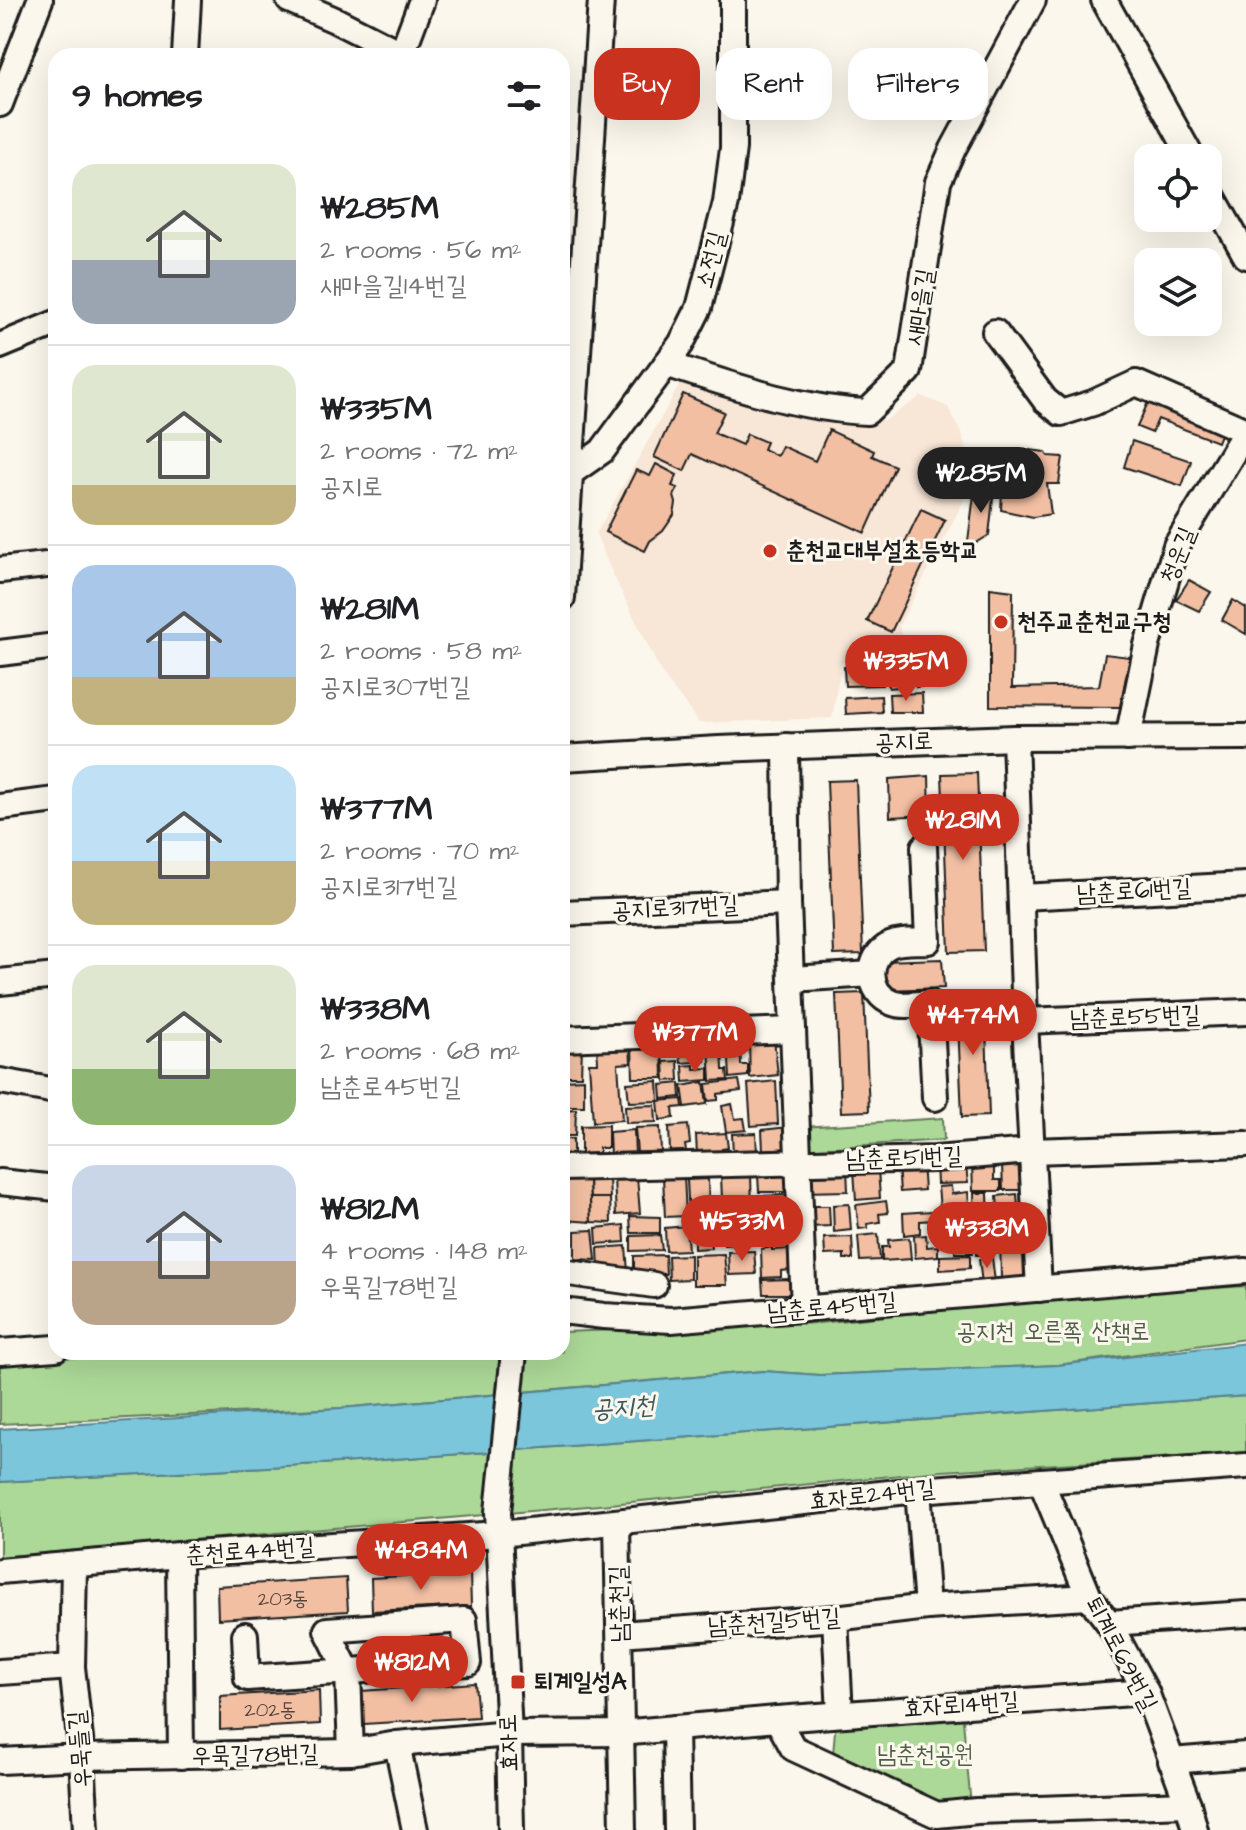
<!DOCTYPE html>
<html lang="en">
<head>
<meta charset="utf-8">
<style>
	body { margin:0; font-family:"Architects Daughter","Poor Story",sans-serif; background:#f2f2f2; color:#202124; height:100vh; display:flex; flex-direction:column; font-size:30px; white-space:nowrap }
	* { box-sizing:border-box; margin:0 }
	p { font-size:26px; color:#757577 }
	.icon { flex:none; width:44px; height:44px; fill:none; stroke:currentColor; stroke-width:2; stroke-linecap:round; stroke-linejoin:round }
	.map { position:relative; flex:1; overflow:hidden }
	.drawer { position:absolute; left:48px; top:48px; width:522px; height:1312px; display:flex; flex-direction:column; background:#fff; border-radius:24px; box-shadow:0 8px 32px #0002 }
	.drawer>* { flex:none }
	.hud { position:absolute; left:594px; top:48px; width:532px; height:72px; display:flex; gap:16px }
	.buttons { position:absolute; left:1134px; top:144px; display:grid; gap:16px }
	.buttons a { display:grid; place-items:center; width:88px; height:88px; border-radius:16px; background:#fff; box-shadow:0 8px 32px #0002; font-size:40px }
	.price { position:absolute; translate:-50% -68px; padding:0 18px; border-radius:28px; background:#c8321e; color:#fff; font-size:26px; line-height:52px; filter:drop-shadow(0 2px 4px #0008) }
	.price::after { content:''; position:absolute; left:50%; top:48px; width:24px; height:18px; margin-left:-12px; background:inherit; clip-path:polygon(0 0,100% 0,50% 100%) }
	.price.active { background:#222; color:#fff }
	ul { padding:0; list-style:none }
	li { display:flex; align-items:center; gap:24px; height:200px; padding:0 24px }
	li+li { border-top:2px solid #e0e0e0 }
	li span { display:grid; place-items:center; flex:none; width:224px; height:160px; border-radius:24px; color:#555 }
	li>.icon { margin-inline-start:auto }
	span .icon { width:96px; height:96px; fill:#fffc; stroke-width:1 }
	li b { font-size:34px }
	h2 { display:flex; justify-content:space-between; align-items:center; height:96px; padding:0 24px; font-size:34px }
	.tag { padding:0 28px; border-radius:24px; background:#fff; box-shadow:0 8px 32px #0002; font-size:28px; line-height:72px }
	.tag.active { background:#c8321e; color:#fff }
	.map>svg:first-child { display:block }
</style>
</head>
<body>
<div class="map">
<svg width="1246" height="1830" viewBox="0 0 1246 1830">
	<rect width="100%" height="100%" fill="#fbf7ec"/>
	<filter id="ink" filterUnits="userSpaceOnUse"><feTurbulence type="fractalNoise" baseFrequency=".0125" numOctaves="2"/><feDisplacementMap in="SourceGraphic" scale="16" xChannelSelector="R" yChannelSelector="G"/><feConvolveMatrix kernelMatrix="1 2 1 2 8 2 1 2 1" color-interpolation-filters="sRGB"/></filter>
	<g filter="url(#ink)">
		<polygon fill="#f8e6d6" points="684,377 860,423 886,420 921,396 948,407 962,435 972,473 965,498 899,626 905,648 841,663 832,718 699,723 661,672 610,568 596,534"/>
		<g fill="#acd998" stroke="#647a5a" stroke-width="2">
			<polygon points="943,1118 944,1140 804,1149 802,1127"/>
			<polygon points="1246,1286 1246,1339 1058,1365 820,1375 762,1371 341,1408 0,1424 0,1361 186,1352 562,1352 562,1332 819,1323 1060,1298"/>
			<polygon points="1246,1396 1246,1453 941,1471 611,1504 0,1557 0,1482 355,1462"/>
			<polygon points="962,1710 971,1806 943,1810 833,1754 836,1719"/>
		</g>
		<polygon fill="#7bc6db" stroke="#55828f" stroke-width="2" points="1246,1343 1246,1396 355,1462 0,1482 0,1429 341,1408 763,1371 820,1375 1058,1365"/>
		<g fill="#f2bfa3" stroke="#1c1c1c" stroke-width="2">
			<polygon points="683,394 724,412 714,433 742,445 747,434 766,442 763,449 777,456 782,446 815,461 829,430 874,451 872,456 895,466 865,533 692,454 684,471 654,457"/>
			<polygon points="1149,400 1222,429 1217,442 1158,419 1152,433 1137,427"/>
			<polygon points="1132,441 1191,461 1182,486 1124,467"/>
			<polygon points="1030,450 1045,452 1048,456 1063,457 1059,484 1047,484 1051,514 1033,517 1001,510 1002,491 1018,491 1025,472 1007,472 1009,456 1029,454"/>
			<polygon points="979,453 999,455 996,481 976,479"/>
			<polygon points="656,464 677,475 672,486 678,488 674,496 676,503 674,515 663,531 650,541 645,551 605,532 636,470 650,476"/>
			<polygon points="975,487 994,489 989,535 967,549"/>
			<polygon points="921,509 945,520 891,632 867,621"/>
			<polygon points="1189,580 1211,592 1199,611 1176,600"/>
			<polygon points="990,588 1013,591 1012,688 1099,686 1105,654 1130,657 1120,707 990,706"/>
			<polygon points="1233,600 1246,608 1246,634 1222,620"/>
			<polygon points="932,648 937,684 916,687 913,650"/>
			<polygon points="905,657 909,686 889,688 885,660"/>
			<polygon points="880,661 882,685 845,686 844,667"/>
			<polygon points="922,693 923,712 890,712 889,694"/>
			<polygon points="881,696 882,712 846,714 845,698"/>
			<polygon points="977,773 984,951 949,952 942,774"/>
			<polygon points="929,776 930,815 890,817 889,779"/>
			<polygon points="856,780 863,954 834,955 827,781"/>
			<polygon points="942,959 944,988 884,990 883,961"/>
			<polygon points="864,993 869,1111 841,1112 836,994"/>
			<polygon points="985,997 989,1116 962,1117 957,998"/>
			<polygon points="774,1039 778,1075 750,1078 749,1042"/>
			<polygon points="740,1041 741,1065 748,1065 748,1076 730,1078 728,1042"/>
			<polygon points="690,1042 690,1051 704,1050 705,1061 681,1063 679,1043"/>
			<polygon points="630,1043 631,1063 618,1064 622,1120 593,1122 589,1063 598,1063 597,1045"/>
			<polygon points="662,1043 663,1078 633,1078 632,1045"/>
			<polygon points="722,1045 723,1070 727,1070 728,1080 711,1081 709,1046"/>
			<polygon points="582,1046 581,1076 562,1076 562,1047"/>
			<polygon points="678,1061 679,1080 665,1081 664,1062"/>
			<polygon points="694,1065 694,1069 709,1068 709,1080 684,1082 683,1066"/>
			<polygon points="584,1079 584,1106 562,1106 562,1080"/>
			<polygon points="739,1080 741,1091 718,1094 718,1100 708,1101 706,1084"/>
			<polygon points="658,1081 659,1101 629,1102 627,1083"/>
			<polygon points="776,1081 778,1124 751,1126 748,1084"/>
			<polygon points="704,1082 707,1104 685,1107 682,1086"/>
			<polygon points="680,1083 681,1097 662,1099 661,1085"/>
			<polygon points="682,1099 683,1107 673,1108 674,1118 660,1120 658,1101"/>
			<polygon points="732,1104 735,1119 744,1118 746,1130 726,1132 722,1106"/>
			<polygon points="655,1105 656,1122 626,1123 625,1106"/>
			<polygon points="576,1109 575,1136 562,1136 562,1110"/>
			<polygon points="608,1125 608,1148 599,1148 599,1153 581,1154 581,1126"/>
			<polygon points="688,1125 690,1144 685,1145 686,1151 670,1152 669,1127"/>
			<polygon points="660,1127 661,1152 637,1153 635,1128"/>
			<polygon points="788,1127 789,1148 763,1150 762,1130"/>
			<polygon points="634,1130 635,1156 610,1157 609,1132"/>
			<polygon points="726,1133 728,1148 722,1149 723,1153 697,1155 696,1135"/>
			<polygon points="756,1133 757,1153 733,1154 732,1134"/>
			<rect x="562" y="1139" width="11" height="20"/>
			<polygon points="936,1161 966,1167 968,1183 937,1184"/>
			<polygon points="986,1162 986,1168 994,1167 994,1180 1001,1180 1001,1191 973,1191 972,1163"/>
			<polygon points="922,1163 924,1190 900,1192 898,1165"/>
			<polygon points="1018,1164 1025,1168 1026,1190 1003,1190 1002,1165"/>
			<polygon points="847,1169 848,1191 803,1192 811,1171"/>
			<polygon points="878,1169 880,1198 856,1200 854,1170"/>
			<polygon points="787,1174 787,1192 759,1192 758,1175"/>
			<polygon points="751,1175 753,1244 724,1245 721,1176"/>
			<polygon points="684,1176 686,1216 665,1217 663,1177"/>
			<polygon points="637,1177 640,1213 616,1215 614,1179"/>
			<polygon points="589,1179 591,1222 564,1220 564,1180"/>
			<polygon points="589,1179 609,1179 610,1198 590,1198"/>
			<polygon points="708,1179 709,1217 689,1217 687,1180"/>
			<polygon points="951,1186 952,1194 968,1192 969,1206 940,1208 938,1187"/>
			<polygon points="974,1193 988,1193 989,1226 975,1227"/>
			<polygon points="1017,1194 1019,1222 999,1224 997,1196"/>
			<polygon points="787,1195 788,1210 759,1211 759,1196"/>
			<polygon points="590,1198 610,1198 611,1223 591,1222"/>
			<polygon points="886,1201 888,1213 879,1214 880,1222 867,1224 868,1228 859,1229 856,1205"/>
			<polygon points="849,1204 851,1230 834,1232 833,1205"/>
			<polygon points="808,1206 829,1206 830,1226 809,1227"/>
			<polygon points="952,1209 953,1216 969,1215 970,1228 941,1230 939,1210"/>
			<polygon points="932,1211 934,1220 920,1221 920,1233 904,1235 903,1213"/>
			<polygon points="630,1216 660,1217 660,1233 631,1233"/>
			<polygon points="694,1221 708,1221 711,1248 694,1249"/>
			<polygon points="571,1225 570,1263 562,1263 562,1226"/>
			<polygon points="624,1225 625,1242 597,1244 596,1228"/>
			<polygon points="686,1226 688,1250 666,1251 665,1228"/>
			<polygon points="593,1230 596,1260 575,1259 575,1231"/>
			<polygon points="992,1231 994,1239 984,1240 986,1255 976,1255 975,1233"/>
			<polygon points="970,1232 972,1253 955,1253 955,1245 945,1245 944,1233"/>
			<polygon points="1023,1233 1024,1278 1001,1279 1000,1234"/>
			<polygon points="878,1234 880,1260 860,1261 858,1236"/>
			<polygon points="660,1235 662,1250 631,1251 631,1236"/>
			<polygon points="926,1235 927,1247 938,1246 938,1256 915,1258 914,1236"/>
			<polygon points="852,1237 853,1259 844,1259 844,1254 825,1255 824,1238"/>
			<polygon points="909,1238 911,1259 882,1261 882,1247 889,1247 888,1240"/>
			<polygon points="626,1246 628,1272 599,1270 598,1248"/>
			<polygon points="772,1247 772,1250 791,1249 790,1270 781,1271 781,1277 762,1278 761,1249"/>
			<polygon points="754,1251 756,1274 729,1275 728,1252"/>
			<polygon points="724,1254 727,1285 693,1285 693,1255"/>
			<polygon points="665,1255 666,1274 634,1274 634,1256"/>
			<polygon points="690,1255 690,1279 669,1280 668,1256"/>
			<polygon points="970,1255 970,1268 940,1270 940,1256"/>
			<polygon points="992,1257 995,1282 982,1284 979,1259"/>
			<polygon points="790,1279 790,1294 763,1294 762,1280"/>
			<polygon points="470,1572 471,1606 372,1611 371,1578"/>
			<polygon points="346,1578 348,1611 218,1619 217,1586"/>
			<polygon points="475,1683 478,1717 348,1725 347,1692"/>
			<polygon points="319,1690 320,1724 220,1730 220,1696"/>
		</g>
		<g fill="none" stroke-linecap="round" stroke-linejoin="round">
			<g stroke="#1c1c1c" stroke-width="30">
				<g id="minor">
					<polyline points="289,0 335,20 402,54"/>
					<polyline points="1104,0 1192,158"/>
					<polyline points="185,56 188,0"/>
					<polyline points="401,56 422,0"/>
					<polyline points="0,104 40,0"/>
					<polyline points="1208,188 1246,256"/>
					<polyline points="995,332 1045,400 1061,413 1093,403 1136,383 1246,431"/>
					<polyline points="0,346 56,323"/>
					<path d="M666 364C731 385 798 409 867 412L909 371 938 182 953 149 1033 0"/>
					<polyline points="569,474 602,451 681,344 699,308 726,203 733,148 733,0"/>
					<polyline points="0,570 56,564"/>
					<polyline points="562,598 601,0"/>
					<polyline points="0,653 56,646"/>
					<polyline points="1015,738 1025,1021 1039,1289"/>
					<polyline points="1128,738 1147,645 1176,546 1246,431"/>
					<polyline points="786,746 788,903 804,1309"/>
					<polyline points="562,758 719,749 1015,738 1246,737"/>
					<polyline points="0,807 56,800"/>
					<path d="M924 847 928 941C916 942 901 940 890 945 865 957 867 994 893 1003 904 1007 919 1004 930 1003L935 1098"/>
					<polyline points="1022,897 1246,885"/>
					<polyline points="562,913 788,903"/>
					<polyline points="792,979 872,974"/>
					<polyline points="0,982 56,976"/>
					<polyline points="1025,1021 1246,1012"/>
					<polyline points="562,1039 793,1030"/>
					<polyline points="0,1081 56,1091"/>
					<polyline points="562,1168 935,1159 1031,1151 1246,1144"/>
					<polyline points="0,1182 56,1188"/>
					<polyline points="562,1272 654,1285"/>
					<polyline points="562,1311 604,1316 671,1320 1246,1271"/>
					<polyline points="0,1352 56,1348"/>
					<polyline points="1041,1481 1089,1597 1109,1623 1146,1692 1188,1804 1195,1830"/>
					<polyline points="918,1490 927,1607"/>
					<polyline points="617,1522 623,1830"/>
					<polyline points="179,1555 181,1756"/>
					<polyline points="74,1566 72,1667 82,1757 86,1830"/>
					<polyline points="0,1571 179,1555 499,1534 918,1490 1246,1466"/>
					<polyline points="835,1618 840,1714"/>
					<polyline points="1109,1623 1246,1614"/>
					<polyline points="620,1634 835,1618 927,1607 1089,1597"/>
					<polyline points="245,1635 247,1678 468,1663 464,1620 327,1630 348,1672 351,1752"/>
					<polyline points="0,1672 72,1667"/>
					<polyline points="777,1719 793,1748 937,1815 977,1811 1188,1804"/>
					<polyline points="675,1728 677,1830"/>
					<polyline points="397,1744 415,1830"/>
					<polyline points="0,1761 82,1757 351,1752 397,1744 509,1734 620,1733 777,1719 1146,1692"/>
					<polyline points="1171,1761 1246,1755"/>
					<polyline points="511,1830 509,1734 498,1512 514,1352"/>
				</g>
			</g>
			<use href="#minor" stroke="#fbf7ec" stroke-width="24"/>
		</g>
	</g>
	<g fill="#c8321e" stroke="#fbf7ec" stroke-width="3">
		<circle cx="770" cy="551" r="8"/>
		<circle cx="1001" cy="622" r="8"/>
		<rect x="510" y="1674" width="16" height="16" rx="4"/>
	</g>
	<g text-anchor="middle" dominant-baseline="central" stroke-width="6" stroke-linejoin="round" paint-order="stroke">
		<g font-size="20" fill="#52453e">
			<text x="283" y="1599">203동</text>
			<text x="270" y="1710">202동</text>
		</g>
		<g font-size="24" fill="#1c1c1c" stroke="#fbf7ec">
			<text transform="translate(711 260) rotate(-76)">소전길</text>
			<text transform="translate(920 307) rotate(-81)">새마을길</text>
			<text transform="translate(1178 555) rotate(-68)">청운길</text>
			<text transform="translate(904 742) rotate(-2)">공지로</text>
			<text transform="translate(1134 891) rotate(-3)">남춘로61번길</text>
			<text transform="translate(675 908) rotate(-3)">공지로317번길</text>
			<text transform="translate(1135 1017) rotate(-2)">남춘로55번길</text>
			<text transform="translate(904 1158) rotate(-2)">남춘로51번길</text>
			<text transform="translate(832 1307) rotate(-5)">남춘로45번길</text>
			<text transform="translate(872 1495) rotate(-6)">효자로24번길</text>
			<text transform="translate(250 1551) rotate(-4)">춘천로44번길</text>
			<text transform="translate(619 1604) rotate(-91)">남춘천길</text>
			<text transform="translate(774 1622) rotate(-4)">남춘천길5번길</text>
			<text transform="translate(1121 1654) rotate(62)">퇴계로69번길</text>
			<text transform="translate(961 1705) rotate(-4)">효자로14번길</text>
			<text transform="translate(509 1743) rotate(-92)">효자로</text>
			<text transform="translate(80 1749) rotate(-95)">우묵들길</text>
			<text transform="translate(255 1755) rotate(-1)">우묵길78번길</text>
		</g>
		<g font-size="24" font-weight="bold" fill="#1c1c1c" stroke="#fbf7ec" text-anchor="start">
			<text x="786" y="551">춘천교대부설초등학교</text>
			<text x="1017" y="622">천주교춘천교구청</text>
			<text x="534" y="1682">퇴계일성A</text>
		</g>
		<g font-size="24" fill="#4e5e47" stroke="#fbf7ec">
			<text x="1053" y="1332">공지천 오른쪽 산책로</text>
			<text x="925" y="1755">남춘천공원</text>
		</g>
		<g font-size="26" font-style="italic" fill="#3d585f" stroke="#fbf7ec">
			<text transform="translate(623 1407) rotate(-4)">공지천</text>
		</g>
	</g>
</svg>
<div class="buttons">
<a><svg class="icon" aria-label="locate" viewBox="0 0 24 24"><circle cx="12" cy="12" r="6"/><path d="M12 2v4M12 18v4M2 12h4M18 12h4"/></svg></a>
<a><svg class="icon" aria-label="layers" viewBox="0 0 24 24"><path d="M12 4l9 5-9 5-9-5zM3 14l9 5 9-5"/></svg></a>
</div>
<b class="price active" style="left:981px;top:515px">₩285M</b>
<b class="price" style="left:906px;top:703px">₩335M</b>
<b class="price" style="left:963px;top:862px">₩281M</b>
<b class="price" style="left:973px;top:1057px">₩474M</b>
<b class="price" style="left:695px;top:1074px">₩377M</b>
<b class="price" style="left:742px;top:1263px">₩533M</b>
<b class="price" style="left:987px;top:1270px">₩338M</b>
<b class="price" style="left:421px;top:1592px">₩484M</b>
<b class="price" style="left:412px;top:1704px">₩812M</b>
<div class="hud">
<a class="tag active">Buy</a>
<a class="tag">Rent</a>
<a class="tag">Filters</a>
</div>
<section class="drawer">
<h2>9 homes<svg class="icon" aria-label="filters" viewBox="0 0 24 24"><path d="M4 7h16M4 17h16"/><circle cx="9" cy="7" r="2"/><circle cx="15" cy="17" r="2"/></svg></h2>
<ul>
<li><span style="background:linear-gradient(#dfe7d0 60%,#9aa5b1 0)"><svg class="icon" aria-label="home" viewBox="0 0 24 24"><path d="M3 11l9-7 9 7M6 9v11h12V9"/></svg></span><div><b>₩285M</b><p>2 rooms · 56 m²</p><p>새마을길14번길</p></div></li>
<li><span style="background:linear-gradient(#dfe7d0 75%,#c2b280 0)"><svg class="icon" aria-label="home" viewBox="0 0 24 24"><path d="M3 11l9-7 9 7M6 9v11h12V9"/></svg></span><div><b>₩335M</b><p>2 rooms · 72 m²</p><p>공지로</p></div></li>
<li><span style="background:linear-gradient(#a9c7e8 70%,#c2b280 0)"><svg class="icon" aria-label="home" viewBox="0 0 24 24"><path d="M3 11l9-7 9 7M6 9v11h12V9"/></svg></span><div><b>₩281M</b><p>2 rooms · 58 m²</p><p>공지로307번길</p></div></li>
<li><span style="background:linear-gradient(#bfe0f5 60%,#c2b280 0)"><svg class="icon" aria-label="home" viewBox="0 0 24 24"><path d="M3 11l9-7 9 7M6 9v11h12V9"/></svg></span><div><b>₩377M</b><p>2 rooms · 70 m²</p><p>공지로317번길</p></div></li>
<li><span style="background:linear-gradient(#dfe7d0 65%,#8fb573 0)"><svg class="icon" aria-label="home" viewBox="0 0 24 24"><path d="M3 11l9-7 9 7M6 9v11h12V9"/></svg></span><div><b>₩338M</b><p>2 rooms · 68 m²</p><p>남춘로45번길</p></div></li>
<li><span style="background:linear-gradient(#c9d6e8 60%,#b9a48a 0)"><svg class="icon" aria-label="home" viewBox="0 0 24 24"><path d="M3 11l9-7 9 7M6 9v11h12V9"/></svg></span><div><b>₩812M</b><p>4 rooms · 148 m²</p><p>우묵길78번길</p></div></li>
</ul>
</section>
</div>
</body>
</html>
